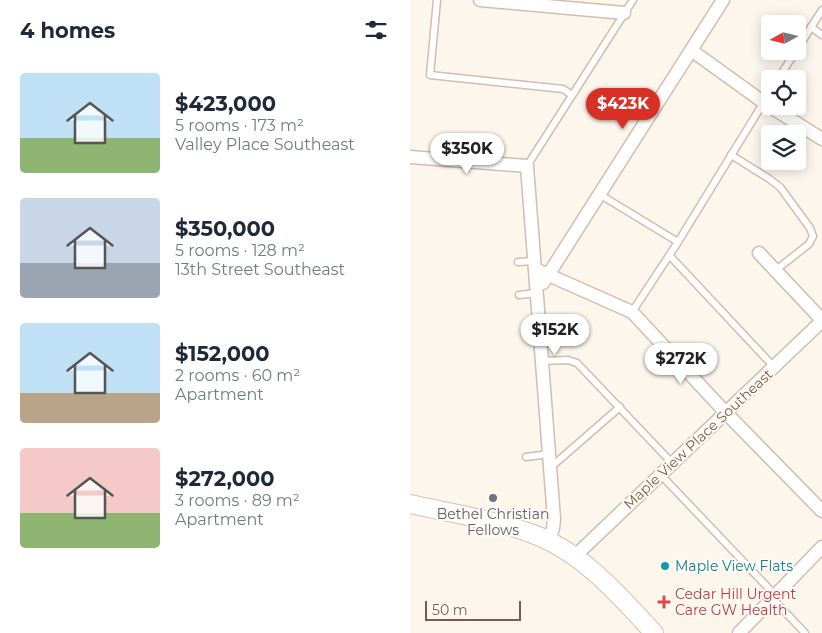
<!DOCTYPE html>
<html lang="en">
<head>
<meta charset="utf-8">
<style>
	body { margin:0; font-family:Montserrat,sans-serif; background:#f2f2f3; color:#1f2937; height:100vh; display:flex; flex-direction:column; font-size:19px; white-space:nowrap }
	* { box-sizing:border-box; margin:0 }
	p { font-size:16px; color:#747a83 }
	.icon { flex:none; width:28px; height:28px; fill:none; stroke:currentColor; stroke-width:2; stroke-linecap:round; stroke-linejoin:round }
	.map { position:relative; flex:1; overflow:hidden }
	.sheet { display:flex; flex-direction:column; background:#fff; width:410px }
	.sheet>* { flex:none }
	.needle { width:32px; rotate:262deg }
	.fabs { position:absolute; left:351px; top:15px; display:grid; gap:10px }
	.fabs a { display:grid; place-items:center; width:45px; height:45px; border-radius:5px; background:#fff; box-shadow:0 2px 12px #0003; font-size:25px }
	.scale { position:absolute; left:15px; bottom:12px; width:96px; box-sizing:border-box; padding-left:5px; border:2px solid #7a5c4d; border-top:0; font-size:14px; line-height:18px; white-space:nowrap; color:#7a5c4d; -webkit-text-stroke:4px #fffaf3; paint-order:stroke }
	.price { position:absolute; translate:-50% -42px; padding:0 11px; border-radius:18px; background:#fff; color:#222; font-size:16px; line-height:32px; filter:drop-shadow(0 1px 2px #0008) }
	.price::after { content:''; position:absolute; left:50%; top:30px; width:15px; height:11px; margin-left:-8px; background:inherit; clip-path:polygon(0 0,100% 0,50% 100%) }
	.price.selected { background:#d93025; color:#fff }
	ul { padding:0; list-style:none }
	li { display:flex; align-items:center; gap:15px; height:125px; padding:0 20px }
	li span { display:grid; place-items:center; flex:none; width:140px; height:100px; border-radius:5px; color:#555 }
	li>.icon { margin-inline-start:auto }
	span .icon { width:60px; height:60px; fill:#fffc; stroke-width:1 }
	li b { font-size:21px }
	h2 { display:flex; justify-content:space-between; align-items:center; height:60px; padding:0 20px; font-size:21px }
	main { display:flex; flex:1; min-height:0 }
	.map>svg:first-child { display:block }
</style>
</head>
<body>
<main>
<section class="sheet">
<h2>4 homes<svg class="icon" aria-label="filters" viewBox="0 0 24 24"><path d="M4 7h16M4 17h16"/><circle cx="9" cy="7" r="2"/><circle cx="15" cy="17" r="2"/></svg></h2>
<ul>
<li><span style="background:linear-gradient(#bfe0f5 65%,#8fb573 0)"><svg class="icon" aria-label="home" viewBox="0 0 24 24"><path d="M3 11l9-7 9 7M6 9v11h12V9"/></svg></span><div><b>$423,000</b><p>5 rooms · 173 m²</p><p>Valley Place Southeast</p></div></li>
<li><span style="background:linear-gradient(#c9d6e8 65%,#9aa5b1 0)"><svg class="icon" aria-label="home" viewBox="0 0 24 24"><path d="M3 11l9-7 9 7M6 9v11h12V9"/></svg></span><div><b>$350,000</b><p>5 rooms · 128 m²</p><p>13th Street Southeast</p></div></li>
<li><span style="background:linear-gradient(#bfe0f5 70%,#b9a48a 0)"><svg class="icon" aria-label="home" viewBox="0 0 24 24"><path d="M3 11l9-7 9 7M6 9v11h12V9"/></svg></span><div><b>$152,000</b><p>2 rooms · 60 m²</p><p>Apartment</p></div></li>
<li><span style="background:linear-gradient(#f6c9c9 65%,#8fb573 0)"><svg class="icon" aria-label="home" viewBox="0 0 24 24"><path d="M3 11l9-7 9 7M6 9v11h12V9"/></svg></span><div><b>$272,000</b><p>3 rooms · 89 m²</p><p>Apartment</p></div></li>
</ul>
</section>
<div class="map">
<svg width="412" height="633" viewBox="0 0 412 633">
	<rect width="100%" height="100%" fill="#fdf6ec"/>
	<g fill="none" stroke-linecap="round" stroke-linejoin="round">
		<g stroke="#d1beb0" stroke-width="9">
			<g id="lane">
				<polyline points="27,0 20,75 153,89 162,95"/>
				<polyline points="401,27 412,35"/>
				<polyline points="388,48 412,10"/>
				<polyline points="368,79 386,51"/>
				<polyline points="321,155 358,178 370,187 400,228 403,236 399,244 366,270"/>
				<polyline points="117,166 223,0"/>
				<polyline points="189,194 268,242"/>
				<polyline points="260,256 364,367"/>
				<polyline points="108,262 124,261"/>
				<polyline points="109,295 127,293"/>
				<polyline points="222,312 268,242 360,92"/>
				<polyline points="132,361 158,360 167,363 262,463"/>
				<polyline points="116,457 139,454"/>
				<polyline points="141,467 210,407"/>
				<polyline points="250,474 365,595"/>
				<polyline points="362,598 395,633"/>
			</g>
		</g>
		<g stroke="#d1beb0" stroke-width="15">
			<g id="street">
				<polyline points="70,0 214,13"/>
				<polyline points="281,50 353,102 412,139"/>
				<polyline points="0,157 117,166 144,519 143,528 139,541"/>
				<polyline points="349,253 412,320"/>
				<polyline points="125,269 222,312 316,413 412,511"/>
				<polyline points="133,283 313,0"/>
				<polyline points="164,557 412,321"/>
				<polyline points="329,633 412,547"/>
			</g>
		</g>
		<g stroke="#d6c0b0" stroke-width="20">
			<path id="secondary" d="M0 504C40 513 81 519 120 533 170 550 209 595 244 633"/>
		</g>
		<use href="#lane" stroke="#fff" stroke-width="6"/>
		<use href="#street" stroke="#fff" stroke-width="12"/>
		<use href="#secondary" stroke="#fff" stroke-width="18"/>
	</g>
	<circle fill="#6b7280" stroke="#fffaf3" stroke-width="2" cx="83" cy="498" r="5"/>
	<circle fill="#0f9aa8" stroke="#fffaf3" stroke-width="2" cx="255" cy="566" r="5"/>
	<path fill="#e0444e" stroke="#fffaf3" stroke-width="2" d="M251.5 594.5h5v5h5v5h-5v5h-5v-5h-5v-5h5z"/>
	<g text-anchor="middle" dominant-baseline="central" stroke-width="4" stroke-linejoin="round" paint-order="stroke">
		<g font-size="14" fill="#7a5c4d" stroke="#fffaf3">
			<text transform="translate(288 439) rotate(-43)">Maple View Place Southeast</text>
		</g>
		<g font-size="14" fill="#5b616d" stroke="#fffaf3">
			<text x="83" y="514">Bethel Christian<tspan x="83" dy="16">Fellows</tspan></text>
		</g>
		<g font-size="14" fill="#0d838f" stroke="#fffaf3" text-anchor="start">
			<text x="265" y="566">Maple View Flats</text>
		</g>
		<g font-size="14" fill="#be3a42" stroke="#fffaf3" text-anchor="start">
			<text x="265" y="594">Cedar Hill Urgent<tspan x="265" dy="16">Care GW Health</tspan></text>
		</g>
	</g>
</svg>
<div class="fabs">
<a><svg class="needle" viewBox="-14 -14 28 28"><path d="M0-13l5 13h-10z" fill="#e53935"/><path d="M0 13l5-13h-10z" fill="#747a83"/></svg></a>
<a><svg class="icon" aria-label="locate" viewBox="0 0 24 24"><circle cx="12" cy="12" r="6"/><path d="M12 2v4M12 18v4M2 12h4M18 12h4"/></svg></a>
<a><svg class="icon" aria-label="layers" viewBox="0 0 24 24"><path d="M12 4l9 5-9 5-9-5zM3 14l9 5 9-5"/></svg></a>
</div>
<div class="scale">50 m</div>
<b class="price selected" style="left:213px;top:130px">$423K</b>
<b class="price" style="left:57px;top:175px">$350K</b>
<b class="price" style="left:145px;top:356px">$152K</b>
<b class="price" style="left:271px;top:385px">$272K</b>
</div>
</main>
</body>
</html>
